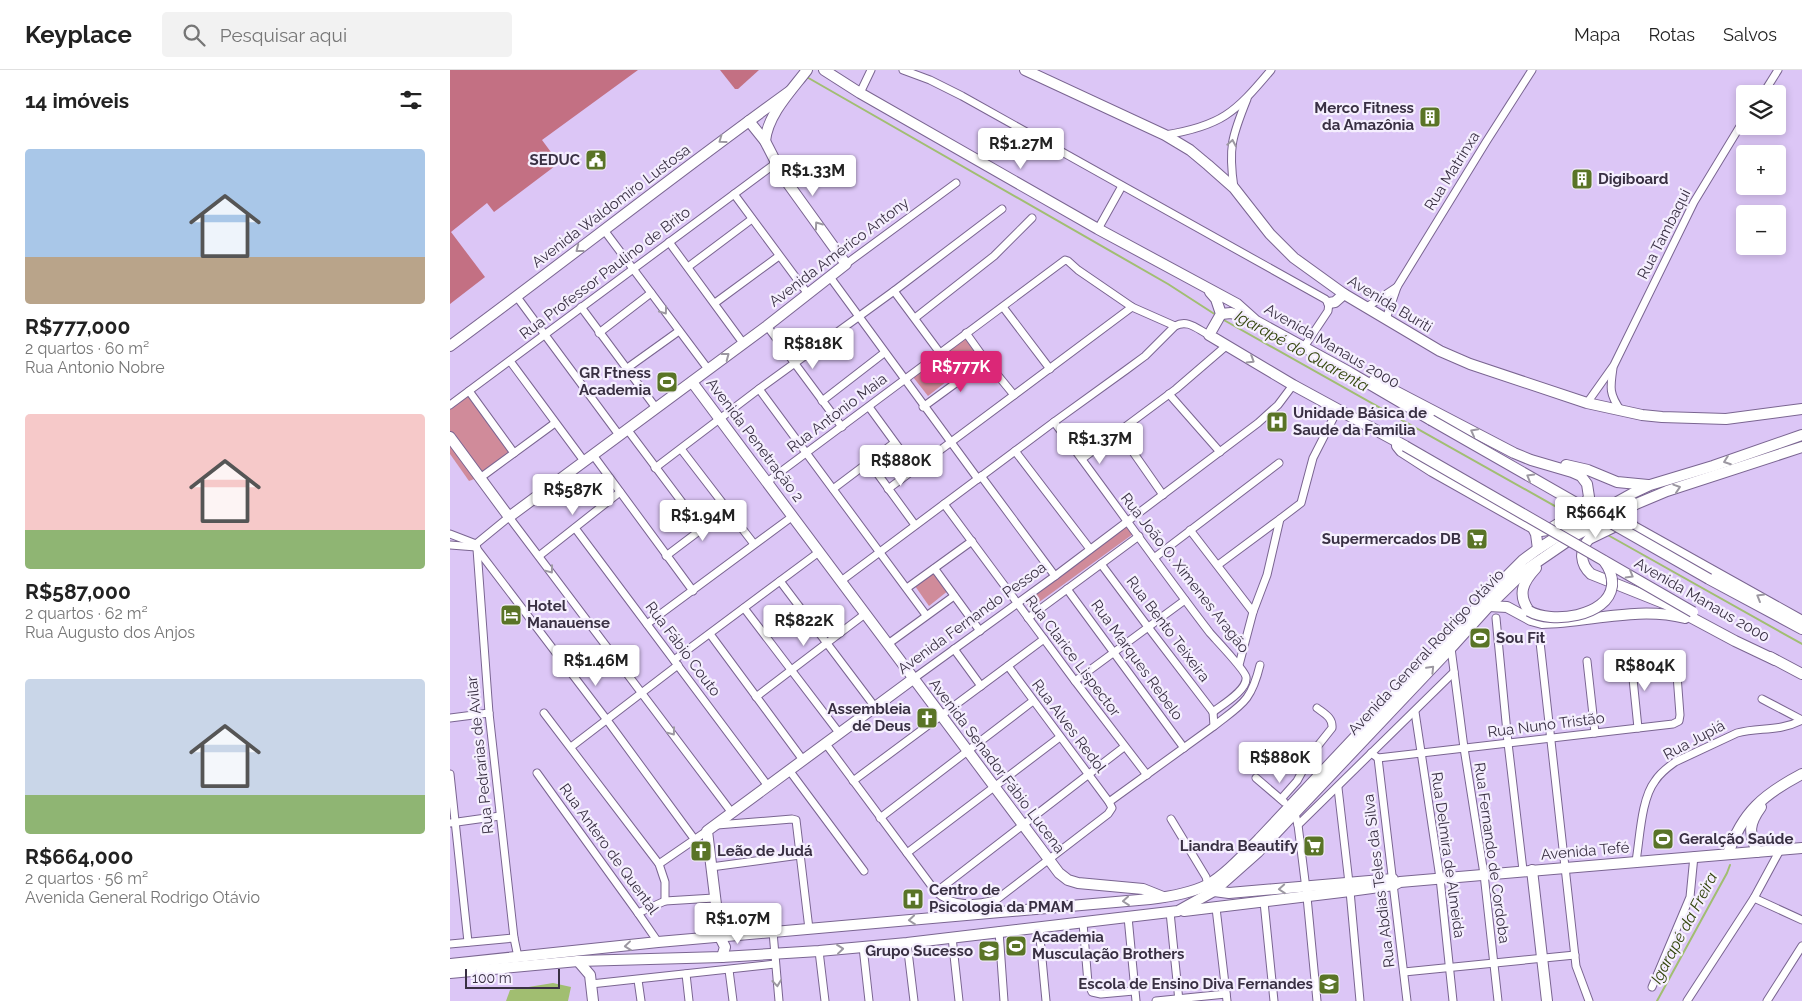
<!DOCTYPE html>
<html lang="pt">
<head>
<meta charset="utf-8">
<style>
	body { margin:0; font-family:Raleway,sans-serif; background:#f2f2f2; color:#222; height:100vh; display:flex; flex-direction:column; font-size:19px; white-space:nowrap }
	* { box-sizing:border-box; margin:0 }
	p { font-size:16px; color:#767676 }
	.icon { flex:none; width:28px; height:28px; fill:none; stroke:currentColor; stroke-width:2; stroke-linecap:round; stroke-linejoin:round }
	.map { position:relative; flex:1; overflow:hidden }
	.panel { display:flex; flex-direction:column; background:#fff; width:450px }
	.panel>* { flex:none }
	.fabs { position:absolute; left:1286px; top:15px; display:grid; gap:10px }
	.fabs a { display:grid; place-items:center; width:50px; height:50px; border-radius:5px; background:#fff; box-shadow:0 2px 8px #0003; font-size:25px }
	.scale { position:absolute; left:15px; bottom:12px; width:95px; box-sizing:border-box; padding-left:5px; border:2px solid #393043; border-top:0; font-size:14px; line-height:18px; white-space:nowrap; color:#393043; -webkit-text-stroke:4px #f5effe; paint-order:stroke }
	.price { position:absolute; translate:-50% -42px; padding:0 11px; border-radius:5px; background:#fff; color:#222; font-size:16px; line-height:32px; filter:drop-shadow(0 1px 2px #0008) }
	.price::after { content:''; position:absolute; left:50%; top:30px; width:15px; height:11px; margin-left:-8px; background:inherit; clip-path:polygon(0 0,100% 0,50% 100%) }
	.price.active { background:#db2777; color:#fff }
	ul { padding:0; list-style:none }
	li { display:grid; align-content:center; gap:10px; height:265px; padding:0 25px }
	li span { display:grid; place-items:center; height:155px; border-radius:5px; color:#555 }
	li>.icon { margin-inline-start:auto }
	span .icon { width:90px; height:90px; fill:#fffc; stroke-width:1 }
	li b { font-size:21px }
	h2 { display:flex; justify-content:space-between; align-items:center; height:60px; padding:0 25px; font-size:21px }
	header { display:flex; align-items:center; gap:30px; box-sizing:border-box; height:70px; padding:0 25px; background:#fff; border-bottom:1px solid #e0e0e0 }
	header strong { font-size:24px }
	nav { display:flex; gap:28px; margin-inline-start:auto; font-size:18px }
	.search { width:350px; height:45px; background:#f2f2f2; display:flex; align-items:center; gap:12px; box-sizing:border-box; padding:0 18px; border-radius:5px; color:#767676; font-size:19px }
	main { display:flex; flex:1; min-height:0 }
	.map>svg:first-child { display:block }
</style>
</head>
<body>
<header>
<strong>Keyplace</strong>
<div class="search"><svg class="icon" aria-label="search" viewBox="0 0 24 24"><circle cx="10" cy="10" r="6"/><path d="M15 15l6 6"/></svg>Pesquisar aqui</div>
<nav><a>Mapa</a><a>Rotas</a><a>Salvos</a></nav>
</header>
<main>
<section class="panel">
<h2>14 imóveis<svg class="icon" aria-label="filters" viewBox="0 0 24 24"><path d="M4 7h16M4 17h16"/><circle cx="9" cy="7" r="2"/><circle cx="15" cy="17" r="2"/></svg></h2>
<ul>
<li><span style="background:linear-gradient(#a9c7e8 70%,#b9a48a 0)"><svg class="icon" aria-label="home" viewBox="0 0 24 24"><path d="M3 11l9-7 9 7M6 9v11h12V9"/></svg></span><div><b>R$777,000</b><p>2 quartos · 60 m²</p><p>Rua Antonio Nobre</p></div></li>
<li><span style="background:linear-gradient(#f6c9c9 75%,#8fb573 0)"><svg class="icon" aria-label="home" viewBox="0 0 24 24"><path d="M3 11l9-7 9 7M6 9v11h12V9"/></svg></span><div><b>R$587,000</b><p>2 quartos · 62 m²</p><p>Rua Augusto dos Anjos</p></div></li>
<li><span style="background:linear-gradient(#c9d6e8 75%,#8fb573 0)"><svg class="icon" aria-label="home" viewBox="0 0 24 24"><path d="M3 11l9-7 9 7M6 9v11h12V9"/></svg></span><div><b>R$664,000</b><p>2 quartos · 56 m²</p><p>Avenida General Rodrigo Otávio</p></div></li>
</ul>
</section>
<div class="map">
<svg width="1352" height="931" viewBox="0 0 1352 931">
	<rect width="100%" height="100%" fill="#dcc6f6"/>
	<g fill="#d08b9a">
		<polygon points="515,267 529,286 478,326 463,307"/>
		<polygon points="19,323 62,383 27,408 19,411 0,384 0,336"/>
		<polygon points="676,456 683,464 581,538 575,532"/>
		<polygon points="484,502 499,520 479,536 465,516"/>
	</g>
	<g fill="#c37083">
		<polygon points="0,0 188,0 92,70 109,93 44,142 37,133 1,162 35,207 0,234"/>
		<polygon points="270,0 309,0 288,19 285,19"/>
	</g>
	<polygon fill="#a1be71" points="103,913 121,917 118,931 56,931 60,920"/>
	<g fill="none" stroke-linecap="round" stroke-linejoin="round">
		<g stroke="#a1be71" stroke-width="2">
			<polyline points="355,6 718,214 766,245"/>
			<polyline points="772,249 1119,444"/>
			<polyline points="1156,464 1352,574"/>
			<polyline points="1207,931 1277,803 1280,795"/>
		</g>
		<g stroke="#7a6591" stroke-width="9">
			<g id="street">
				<polyline points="453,0 480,10 512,26 875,229 879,233 878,241 854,277"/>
				<polyline points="410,23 421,0"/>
				<polyline points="1313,24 1328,0"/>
				<path d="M715 65C771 56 785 43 821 0"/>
				<path d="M784 118C778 78 782 66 797 29"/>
				<polyline points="284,124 358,224"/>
				<polyline points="648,159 672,116"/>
				<polyline points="154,160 258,299"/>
				<polyline points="219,172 293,273"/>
				<polyline points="396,194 506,113"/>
				<polyline points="238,197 302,149"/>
				<polyline points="380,207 528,409"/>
				<polyline points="444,221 490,283"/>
				<polyline points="67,227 169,365"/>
				<polyline points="265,233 329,186"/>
				<polyline points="131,237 206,338"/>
				<polyline points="553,237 600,299"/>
				<polyline points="917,237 947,217"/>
				<polyline points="465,248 544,186 582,148"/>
				<polyline points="936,249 947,217 1036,72 1082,0"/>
				<polyline points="317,256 392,357"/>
				<polyline points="149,263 201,223"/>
				<polyline points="516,263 536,291 564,325"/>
				<polyline points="60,291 134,391"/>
				<path d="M1163 298C1160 318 1159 324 1171 341"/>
				<polyline points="176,299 229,261"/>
				<polyline points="309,319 476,545"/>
				<polyline points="19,321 64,383"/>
				<polyline points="719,324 770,382"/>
				<polyline points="372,331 434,283"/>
				<polyline points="1137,333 1164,295 1244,132 1295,48"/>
				<polyline points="0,335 326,93"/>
				<polyline points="419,337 465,400"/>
				<polyline points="473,337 536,291"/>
				<path d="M604 352C657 422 707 494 760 563 767 571 795 600 796 607 798 620 772 635 763 642"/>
				<polyline points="177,359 252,459"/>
				<polyline points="669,362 713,425"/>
				<polyline points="231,379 304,474"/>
				<polyline points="565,381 640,479"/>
				<polyline points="143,385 243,521"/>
				<polyline points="632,389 726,319 776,276"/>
				<polyline points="419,392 465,455"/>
				<polyline points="205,398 309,319 444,221 552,139"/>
				<polyline points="531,406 605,506"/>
				<polyline points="30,408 105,353"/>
				<path d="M317 412 615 190 618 191 628 200 682 237 725 256C738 249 747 259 759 265"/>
				<polyline points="383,419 444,373"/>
				<polyline points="438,419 682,237"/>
				<polyline points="494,434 625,611 697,705"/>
				<polyline points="125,458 318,716"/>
				<polyline points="740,460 803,542"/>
				<polyline points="0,464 26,474 27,479 157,650 245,770"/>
				<polyline points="26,474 59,447 282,743"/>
				<polyline points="0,475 26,477"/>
				<polyline points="27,479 39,643 64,868 68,887"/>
				<polyline points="89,486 170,422"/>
				<polyline points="216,486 277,440"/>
				<polyline points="704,488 829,393"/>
				<polyline points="651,494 698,557 763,642"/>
				<polyline points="768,495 830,449"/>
				<polyline points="484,499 487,502 530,561"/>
				<polyline points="330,511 425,637"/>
				<polyline points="391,511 604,352 676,300 695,286 725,256"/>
				<polyline points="457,518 522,471"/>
				<polyline points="617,519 734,678"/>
				<polyline points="294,538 390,664"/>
				<polyline points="578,548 689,466"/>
				<polyline points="1046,548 1058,673 1073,800"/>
				<polyline points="197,554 343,446"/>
				<polyline points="260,564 353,690"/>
				<polyline points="1090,572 1126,896 1139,931"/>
				<polyline points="438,574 504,526"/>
				<polyline points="1001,578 1014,678 1034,804 1048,931"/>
				<polyline points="504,579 531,616"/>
				<polyline points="1181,589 1188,658"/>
				<polyline points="224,590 369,482"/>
				<polyline points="1137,591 1145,663"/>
				<polyline points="789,595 803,542 817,505 830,449 851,433 863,388 888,339"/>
				<polyline points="463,609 605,506 808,353 828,335 843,315"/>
				<polyline points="625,611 735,530"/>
				<polyline points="306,627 415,544"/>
				<polyline points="1312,629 1352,650"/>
				<polyline points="965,642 990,808 1003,931"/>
				<polyline points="94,643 209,794 215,812 215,831"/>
				<polyline points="0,648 39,643"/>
				<path d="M764 656C792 634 801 632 810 595"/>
				<path d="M376 674 486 822C503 837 525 835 546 830L658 744 662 738 659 732 558 596"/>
				<polyline points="121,677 228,595"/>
				<polyline points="826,677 851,697 853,700 847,711 831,729"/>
				<polyline points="921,683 928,688 1223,654 1229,651 1230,645 1227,605"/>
				<polyline points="928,688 957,931"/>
				<path d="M851 697 882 658C883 648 875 644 867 638"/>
				<polyline points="339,700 414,801"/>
				<polyline points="87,703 188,843 208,872"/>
				<polyline points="0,704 18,872"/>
				<polyline points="806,708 834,732"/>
				<polyline points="403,711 594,569"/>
				<polyline points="888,718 899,813"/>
				<polyline points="659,732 764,656 763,642"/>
				<polyline points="845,744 848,755 857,827 867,931"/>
				<polyline points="430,748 583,631"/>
				<polyline points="721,749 756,807 758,815"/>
				<polyline points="0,753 50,746"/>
				<polyline points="267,755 342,749 346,750 359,859"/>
				<polyline points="848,755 1004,602"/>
				<polyline points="457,783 610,667"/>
				<path d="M1186 791C1190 768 1191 729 1205 711 1210 703 1218 697 1225 692L1287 663C1310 657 1329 662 1352 650"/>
				<polyline points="209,794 257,761"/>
				<polyline points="261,797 350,785"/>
				<polyline points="900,821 910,931"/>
				<polyline points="486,822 674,677"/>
				<polyline points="1304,828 1352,850"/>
				<polyline points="814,832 824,931"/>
				<polyline points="766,838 777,931"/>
				<polyline points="720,842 729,931"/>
				<polyline points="188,843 215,831 264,828"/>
				<polyline points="678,847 686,931"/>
				<polyline points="633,853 638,913 642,922 651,924 684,921"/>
				<polyline points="589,857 596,931"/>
				<polyline points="549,861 554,931"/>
				<polyline points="323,862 329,931"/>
				<polyline points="502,867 509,931"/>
				<polyline points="457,873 464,931"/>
				<polyline points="0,874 64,868"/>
				<polyline points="413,877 419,931"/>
				<polyline points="369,881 375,931"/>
				<polyline points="279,900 283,931"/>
				<polyline points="954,902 1125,885"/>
				<polyline points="236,904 239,931"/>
				<polyline points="188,910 191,931"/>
				<polyline points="141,914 325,894"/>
				<polyline points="1202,917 1240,827 1244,786"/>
				<polyline points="706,931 776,924"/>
				<polyline points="1237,931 1304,828 1330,780"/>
				<polyline points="1317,931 1352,876"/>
			</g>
		</g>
		<g stroke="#7a6591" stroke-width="12">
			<g id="secondary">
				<polyline points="374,0 410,23 648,159 787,234 806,251 899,302 981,350"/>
				<polyline points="575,0 715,65 740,80 758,95 784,118 820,164 844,188 894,224 990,281 1020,294 1137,333 1192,345 1212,347 1276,349 1352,339"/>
				<path d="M315 71C318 44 341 21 357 0"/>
				<polyline points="760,222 766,229 771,244 759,265 843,315 955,376"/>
				<polyline points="879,233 885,232 894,224"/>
				<polyline points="771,244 781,243 800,249"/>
				<path d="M0 276C114 192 225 104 340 21"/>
				<polyline points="924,310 1064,383 1081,390 1122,402 1131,406 1137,414 1139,427 1132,439 1098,460 1091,461 1083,458"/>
				<polyline points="242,312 609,803 618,810 628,813 693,819 713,827"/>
				<polyline points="0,367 59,447 317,256 396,194 334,108 315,71 299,51"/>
				<polyline points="947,376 951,381 982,401 1083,458 1086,464 1088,479"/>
				<polyline points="1116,395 1138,400 1167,412 1198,415"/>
				<polyline points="1178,443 1178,450 1184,457 1352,551"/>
				<path d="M1178 450 1139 469C1129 480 1130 494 1141 504L1216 534 1285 571 1325 590"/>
				<polyline points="1259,509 1352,559"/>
				<path d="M1039 536 1057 537 1081 550 1092 553C1140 552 1188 536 1235 548"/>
				<path d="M1079 541C1067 524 1073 512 1086 498"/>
				<polyline points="1320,587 1352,604"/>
				<path d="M1307 782C1299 762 1298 755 1311 737"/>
				<path d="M1278 784C1292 742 1314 724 1352 704"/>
				<polyline points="1082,800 1097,931"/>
				<polyline points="762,819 764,821 779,823 943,809"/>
				<polyline points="734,841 900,821 944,815 950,812 1352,778"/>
				<polyline points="272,887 275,877 270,867 257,761 463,609"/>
				<polyline points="128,891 140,905 143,931"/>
				<path d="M0 894 208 872 700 829C718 827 741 823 757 815 775 805 794 784 809 769L1049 514 1073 490 1088 479 1119 459 1185 422 1200 415 1263 396 1352 365"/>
				<polyline points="0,903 128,891 272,887 369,881 457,873 728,841 764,821 808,782 1001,578 1039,536 1077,499 1128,464 1186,434 1217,421 1352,377"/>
			</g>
		</g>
		<use href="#street" stroke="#fff" stroke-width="7"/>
		<use href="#secondary" stroke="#fff" stroke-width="10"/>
		<g stroke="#7a6591" stroke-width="12" stroke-linecap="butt">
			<g id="secondary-bridge">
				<polyline points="981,350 1259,509"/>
				<polyline points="955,376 1243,542"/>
				<path d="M1079 541C1101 554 1158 547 1162 516 1163 506 1160 499 1154 491"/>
			</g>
		</g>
		<use href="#secondary-bridge" stroke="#fff" stroke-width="10"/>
	</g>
	<defs><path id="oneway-chevron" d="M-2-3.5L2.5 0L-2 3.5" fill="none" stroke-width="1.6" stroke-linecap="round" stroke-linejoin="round" transform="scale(1.25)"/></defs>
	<g stroke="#9c98a1">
		<use href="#oneway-chevron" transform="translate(272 70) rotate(144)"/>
		<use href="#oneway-chevron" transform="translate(782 73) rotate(-80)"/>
		<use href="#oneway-chevron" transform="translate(368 155) rotate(-126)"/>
		<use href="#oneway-chevron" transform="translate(129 179) rotate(142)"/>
		<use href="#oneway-chevron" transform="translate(214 241) rotate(54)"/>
		<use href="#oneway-chevron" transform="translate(276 286) rotate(-37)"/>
		<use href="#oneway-chevron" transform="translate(801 290) rotate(32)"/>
		<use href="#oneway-chevron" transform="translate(1024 362) rotate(-152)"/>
		<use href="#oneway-chevron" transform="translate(1277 391) rotate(160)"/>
		<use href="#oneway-chevron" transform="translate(1080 407) rotate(-150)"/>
		<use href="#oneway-chevron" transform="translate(1227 418) rotate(-18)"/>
		<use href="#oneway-chevron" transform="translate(100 500) rotate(53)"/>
		<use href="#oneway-chevron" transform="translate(1180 505) rotate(30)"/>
		<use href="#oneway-chevron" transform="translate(1310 527) rotate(-150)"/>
		<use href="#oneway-chevron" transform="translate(981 599) rotate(-46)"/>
		<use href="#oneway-chevron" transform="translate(222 662) rotate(53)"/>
		<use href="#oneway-chevron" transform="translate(832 819) rotate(176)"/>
		<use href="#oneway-chevron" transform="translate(676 831) rotate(175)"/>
		<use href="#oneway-chevron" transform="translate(462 850) rotate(175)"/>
		<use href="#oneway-chevron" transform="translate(178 876) rotate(174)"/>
		<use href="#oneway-chevron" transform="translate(390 879) rotate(-6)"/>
		<use href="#oneway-chevron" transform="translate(327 913) rotate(84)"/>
	</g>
	<defs>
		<g id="building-square" transform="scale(1.125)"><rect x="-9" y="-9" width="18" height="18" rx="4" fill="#5a7427" stroke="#f5effe"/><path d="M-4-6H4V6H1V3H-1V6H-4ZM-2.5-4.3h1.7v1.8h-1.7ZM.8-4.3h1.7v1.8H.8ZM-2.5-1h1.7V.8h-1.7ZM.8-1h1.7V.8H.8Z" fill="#fff"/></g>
		<g id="civic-square" transform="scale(1.125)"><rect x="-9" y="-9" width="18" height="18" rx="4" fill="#5a7427" stroke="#f5effe"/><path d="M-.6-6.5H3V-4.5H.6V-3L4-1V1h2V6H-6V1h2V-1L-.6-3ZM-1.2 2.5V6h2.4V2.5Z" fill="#fff"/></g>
		<g id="stadium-square" transform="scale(1.125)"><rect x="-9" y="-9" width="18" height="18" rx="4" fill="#5a7427" stroke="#f5effe"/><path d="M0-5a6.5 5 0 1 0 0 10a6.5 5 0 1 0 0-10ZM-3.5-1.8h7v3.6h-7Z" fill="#fff"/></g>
		<g id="hospital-square" transform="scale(1.125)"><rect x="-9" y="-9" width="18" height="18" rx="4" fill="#5a7427" stroke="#f5effe"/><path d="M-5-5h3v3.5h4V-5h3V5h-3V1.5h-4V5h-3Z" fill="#fff"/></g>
		<g id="supermarket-square" transform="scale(1.125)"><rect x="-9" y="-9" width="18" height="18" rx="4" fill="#5a7427" stroke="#f5effe"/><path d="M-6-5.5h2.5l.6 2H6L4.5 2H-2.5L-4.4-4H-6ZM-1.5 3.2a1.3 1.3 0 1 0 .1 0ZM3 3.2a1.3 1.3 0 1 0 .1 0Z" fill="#fff"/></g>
		<g id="hotel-square" transform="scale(1.125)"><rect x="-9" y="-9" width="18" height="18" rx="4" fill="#5a7427" stroke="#f5effe"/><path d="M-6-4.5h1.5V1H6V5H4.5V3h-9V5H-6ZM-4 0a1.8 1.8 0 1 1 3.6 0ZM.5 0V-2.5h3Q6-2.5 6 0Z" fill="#fff"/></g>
		<g id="church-square" transform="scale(1.125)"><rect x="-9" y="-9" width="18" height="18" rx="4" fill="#5a7427" stroke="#f5effe"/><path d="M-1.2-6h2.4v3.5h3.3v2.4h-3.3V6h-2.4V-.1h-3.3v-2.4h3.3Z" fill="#fff"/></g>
		<g id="school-square" transform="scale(1.125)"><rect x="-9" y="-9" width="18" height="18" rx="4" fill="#5a7427" stroke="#f5effe"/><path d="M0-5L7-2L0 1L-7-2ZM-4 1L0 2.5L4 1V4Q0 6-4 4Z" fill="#fff"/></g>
	</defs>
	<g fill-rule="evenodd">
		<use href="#building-square" x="980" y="47"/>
		<use href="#civic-square" x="146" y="90"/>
		<use href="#building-square" x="1132" y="109"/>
		<use href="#stadium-square" x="217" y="312"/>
		<use href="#hospital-square" x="827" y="352"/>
		<use href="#supermarket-square" x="1027" y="469"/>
		<use href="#hotel-square" x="61" y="545"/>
		<use href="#stadium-square" x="1030" y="568"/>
		<use href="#church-square" x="477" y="648"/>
		<use href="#stadium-square" x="1213" y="769"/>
		<use href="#supermarket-square" x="864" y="776"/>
		<use href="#church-square" x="251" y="781"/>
		<use href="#hospital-square" x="463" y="829"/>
		<use href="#stadium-square" x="566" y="876"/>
		<use href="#school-square" x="539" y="881"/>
		<use href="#school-square" x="879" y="914"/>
	</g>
	<g text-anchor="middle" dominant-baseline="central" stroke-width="4.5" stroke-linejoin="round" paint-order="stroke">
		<g font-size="15" font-weight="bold" fill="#393043" stroke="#f5effe" text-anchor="end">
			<text x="964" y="38">Merco Fitness<tspan x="964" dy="17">da Amazônia</tspan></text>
			<text x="130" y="90">SEDUC</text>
			<text x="1148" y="109" text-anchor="start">Digiboard</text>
			<text x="201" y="303">GR Ftness<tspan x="201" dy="17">Academia</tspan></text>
			<text x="843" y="343" text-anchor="start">Unidade Básica de<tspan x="843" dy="17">Saude da Familia</tspan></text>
			<text x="1011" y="469">Supermercados DB</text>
			<text x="77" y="536" text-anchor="start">Hotel<tspan x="77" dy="17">Manauense</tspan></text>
			<text x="1046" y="568" text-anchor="start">Sou Fit</text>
			<text x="461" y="639">Assembleia<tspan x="461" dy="17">de Deus</tspan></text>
			<text x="1229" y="769" text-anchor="start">Geralção Saúde</text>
			<text x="848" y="776">Liandra Beautify</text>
			<text x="267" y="781" text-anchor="start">Leão de Judá</text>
			<text x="479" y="820" text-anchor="start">Centro de<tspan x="479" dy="17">Psicologia da PMAM</tspan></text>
			<text x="582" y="867" text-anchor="start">Academia<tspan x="582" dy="17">Musculação Brothers</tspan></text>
			<text x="523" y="881">Grupo Sucesso</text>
			<text x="863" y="914">Escola de Ensino Diva Fernandes</text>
		</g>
		<g font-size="15" fill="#393043" stroke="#f5effe">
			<text transform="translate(1002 101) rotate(-58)">Rua Matrinxa</text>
			<text transform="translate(161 136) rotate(-37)">Avenida Waldomiro Lustosa</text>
			<text transform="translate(1214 164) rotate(-63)">Rua Tambaqui</text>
			<text transform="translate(389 182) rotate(-37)">Avenida Américo Antony</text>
			<text transform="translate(155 203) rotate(-37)">Rua Professor Paulino de Brito</text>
			<text transform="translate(940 234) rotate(31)">Avenida Buriti</text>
			<text transform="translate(882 276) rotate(30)">Avenida Manaus 2000</text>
			<text transform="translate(387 343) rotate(-37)">Rua Antonio Maia</text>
			<text transform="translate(305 370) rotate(53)">Avenida Penetração 2</text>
			<text transform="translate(735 503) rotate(52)">Rua João O. Ximenes Aragão</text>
			<text transform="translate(1252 530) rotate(30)">Avenida Manaus 2000</text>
			<text transform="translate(522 548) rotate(-36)">Avenida Fernando Pessoa</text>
			<text transform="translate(718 559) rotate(53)">Rua Bento Teixeira</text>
			<text transform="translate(233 579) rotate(53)">Rua Fábio Couto</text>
			<text transform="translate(976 582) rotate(-47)">Avenida General Rodrigo Otávio</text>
			<text transform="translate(623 586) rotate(53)">Rua Clarice Lispector</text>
			<text transform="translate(687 590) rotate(54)">Rua Marques Rebelo</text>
			<text transform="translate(1096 655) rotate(-7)">Rua Nuno Tristão</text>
			<text transform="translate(619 656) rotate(53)">Rua Alves Redol</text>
			<text transform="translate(1244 670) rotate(-28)">Rua Jupiá</text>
			<text transform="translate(30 685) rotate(-96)">Rua Pedrarias de Avilar</text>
			<text transform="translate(547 696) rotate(53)">Avenida Senador Fábio Lucena</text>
			<text transform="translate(159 779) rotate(54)">Rua Antero de Quental</text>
			<text transform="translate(1135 781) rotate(-5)">Avenida Tefé</text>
			<text transform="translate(1042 783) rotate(82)">Rua Fernando de Cordoba</text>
			<text transform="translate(998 785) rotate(82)">Rua Delmira de Almeida</text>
			<text transform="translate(929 811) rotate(-97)">Rua Abdias Teles da Silva</text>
		</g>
		<g font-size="16" font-style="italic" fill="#32440b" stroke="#f5effe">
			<text transform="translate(852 281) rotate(29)">Igarapé do Quarenta</text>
			<text transform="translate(1234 858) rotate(-62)">Igarapé da Freira</text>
		</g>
	</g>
</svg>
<div class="fabs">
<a><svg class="icon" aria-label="layers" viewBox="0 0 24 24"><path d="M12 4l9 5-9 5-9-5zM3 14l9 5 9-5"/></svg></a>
<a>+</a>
<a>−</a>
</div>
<div class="scale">100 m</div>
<b class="price" style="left:571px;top:100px">R$1.27M</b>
<b class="price" style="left:363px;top:127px">R$1.33M</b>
<b class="price" style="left:363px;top:300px">R$818K</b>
<b class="price active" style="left:511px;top:323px">R$777K</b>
<b class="price" style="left:650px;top:395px">R$1.37M</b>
<b class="price" style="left:451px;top:417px">R$880K</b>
<b class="price" style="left:123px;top:446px">R$587K</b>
<b class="price" style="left:1146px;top:469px">R$664K</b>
<b class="price" style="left:253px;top:472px">R$1.94M</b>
<b class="price" style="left:354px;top:577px">R$822K</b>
<b class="price" style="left:146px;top:617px">R$1.46M</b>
<b class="price" style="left:1195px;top:622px">R$804K</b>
<b class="price" style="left:830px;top:714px">R$880K</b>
<b class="price" style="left:288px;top:875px">R$1.07M</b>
</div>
</main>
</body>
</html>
